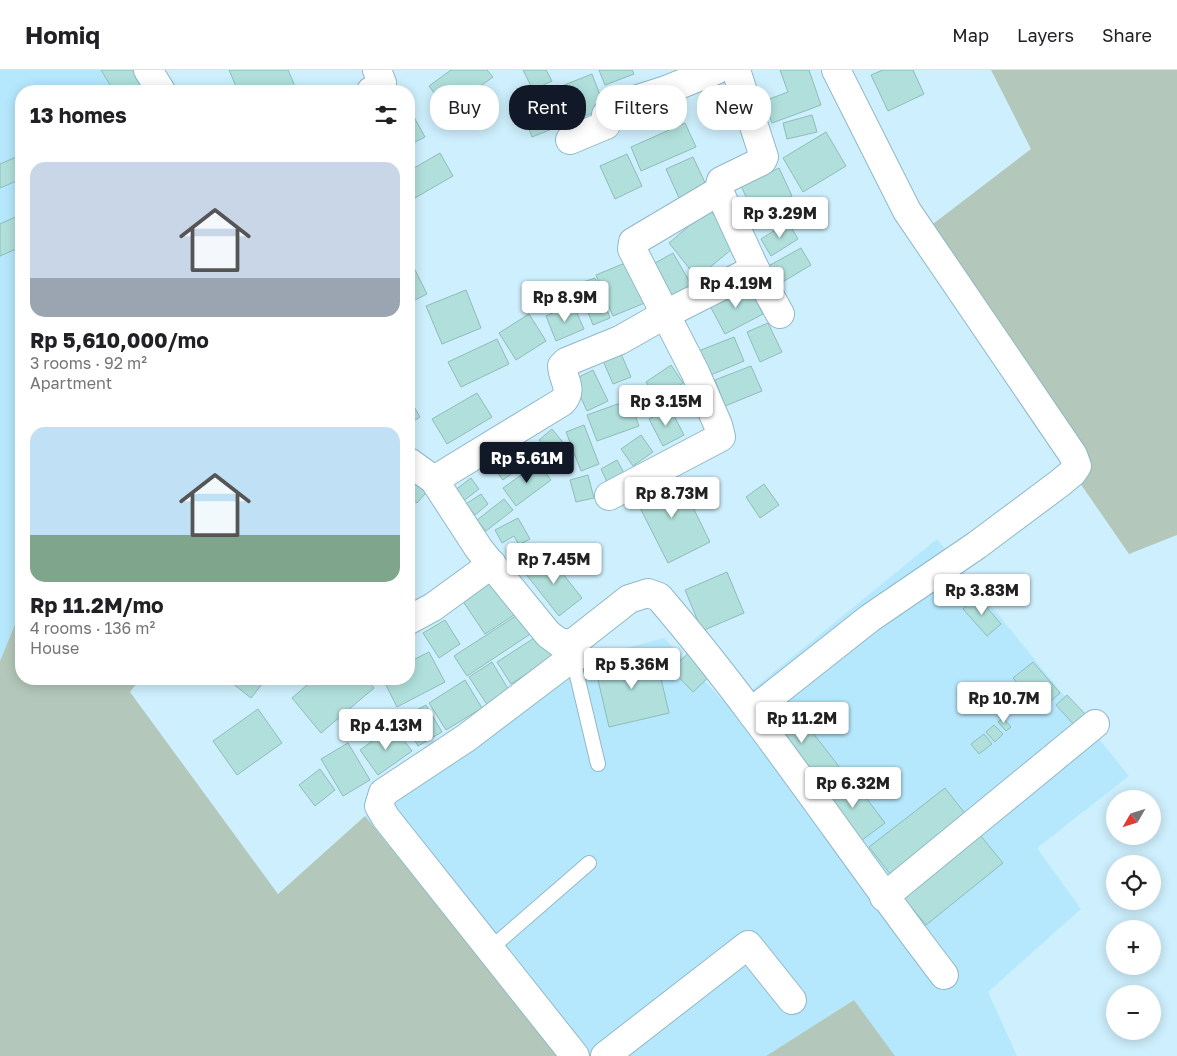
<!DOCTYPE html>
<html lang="en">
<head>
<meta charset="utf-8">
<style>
	body { margin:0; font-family:"Golos Text",sans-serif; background:#f6f6f6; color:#202124; height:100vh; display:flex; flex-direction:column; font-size:19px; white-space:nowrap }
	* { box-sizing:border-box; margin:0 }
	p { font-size:16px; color:#757577 }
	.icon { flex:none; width:28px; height:28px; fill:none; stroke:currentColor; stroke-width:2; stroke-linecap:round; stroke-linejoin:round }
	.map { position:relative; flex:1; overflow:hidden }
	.panel { position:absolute; left:15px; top:15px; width:400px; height:600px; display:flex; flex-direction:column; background:#fff; border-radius:20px; box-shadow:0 2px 12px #0003 }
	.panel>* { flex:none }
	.hud { position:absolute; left:430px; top:15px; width:475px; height:45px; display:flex; gap:10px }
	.needle { width:32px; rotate:231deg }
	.controls { position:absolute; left:1106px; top:720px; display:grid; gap:10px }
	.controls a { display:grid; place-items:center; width:55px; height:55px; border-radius:50%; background:#fff; box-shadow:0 2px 12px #0003; font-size:25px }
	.price { position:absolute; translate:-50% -42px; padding:0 11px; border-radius:5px; background:#fff; color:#222; font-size:16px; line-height:32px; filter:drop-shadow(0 1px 2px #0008) }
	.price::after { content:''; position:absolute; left:50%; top:30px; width:15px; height:11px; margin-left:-8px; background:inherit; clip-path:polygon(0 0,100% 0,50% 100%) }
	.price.selected { background:#111827; color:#fff }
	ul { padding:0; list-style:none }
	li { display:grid; align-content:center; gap:10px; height:265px; padding:0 15px }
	li span { display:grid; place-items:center; height:155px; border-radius:15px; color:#555 }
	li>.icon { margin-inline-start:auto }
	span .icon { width:90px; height:90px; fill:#fffc; stroke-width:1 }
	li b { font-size:21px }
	h2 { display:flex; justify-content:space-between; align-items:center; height:60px; padding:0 15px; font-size:21px }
	.tag { padding:0 18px; border-radius:20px; background:#fff; box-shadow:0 2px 12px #0003; font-size:18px; line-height:45px }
	.tag.selected { background:#111827; color:#fff }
	header { display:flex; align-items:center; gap:30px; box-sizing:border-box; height:70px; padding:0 25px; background:#fff; border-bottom:1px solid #e0e0e0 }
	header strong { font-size:24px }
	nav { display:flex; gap:28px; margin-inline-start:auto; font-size:18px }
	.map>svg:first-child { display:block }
</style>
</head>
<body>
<header>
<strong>Homiq</strong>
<nav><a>Map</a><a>Layers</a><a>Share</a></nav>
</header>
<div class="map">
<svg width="1177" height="986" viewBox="0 0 1177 986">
	<rect width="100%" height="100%" fill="#ceeffd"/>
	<g fill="#b6e8fd">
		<polygon points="0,0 106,0 119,21 21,21 21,540 0,591"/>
		<polygon points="937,469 1129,706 1037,778 1081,839 988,922 1017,986 895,986 854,930 766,986 558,986 365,746 566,594 664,568 730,638"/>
	</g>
	<g fill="#b3c8ba">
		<polygon points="991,0 1177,0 1177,465 1129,484 912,170 1031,79"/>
		<polygon points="21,540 21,609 140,609 130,622 278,824 365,746 558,986 0,986 0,591"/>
		<polygon points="854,930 895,986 766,986"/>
	</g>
	<g fill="#b1e0dc" stroke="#8ebcb8">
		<polygon points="101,0 140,0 154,21 114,21"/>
		<polygon points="229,0 288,0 297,21 238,21"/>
		<polygon points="451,0 487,0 493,7 447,40 429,16"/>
		<polygon points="523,0 546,0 552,11 533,20"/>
		<polygon points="599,0 632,0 634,4 605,15"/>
		<polygon points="780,0 809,0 821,35 772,53 764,31 788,22"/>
		<polygon points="883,0 913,0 924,24 888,41 871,5"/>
		<polygon points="592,4 605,38 532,67 519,33"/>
		<polygon points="734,23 741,38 714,52 707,37"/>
		<polygon points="409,38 425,67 409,75"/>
		<polygon points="812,45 817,62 787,69 783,53"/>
		<polygon points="685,53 696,77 641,101 631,77"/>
		<polygon points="826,62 846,96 803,122 783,88"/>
		<polygon points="440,83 453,106 413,129 409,122 409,101"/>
		<polygon points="627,84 642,116 615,129 600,96"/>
		<polygon points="21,85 21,109 0,118 0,94"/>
		<polygon points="693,87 707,117 680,130 666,99"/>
		<polygon points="779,98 792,126 754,144 741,116"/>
		<polygon points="709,139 738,174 697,208 669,173"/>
		<polygon points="20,145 21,177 0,186 0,154"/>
		<polygon points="788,152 798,169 771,186 761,169"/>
		<polygon points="801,178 811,195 774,217 763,199"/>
		<polygon points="673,183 692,216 666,230 648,197"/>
		<polygon points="410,190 427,224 409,233 409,191"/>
		<polygon points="630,191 647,232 613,246 596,205"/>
		<polygon points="595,208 610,248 593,255 577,214"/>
		<polygon points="747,214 763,244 725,264 709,234"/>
		<polygon points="466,220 481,258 442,274 426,236"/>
		<polygon points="573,234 584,259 556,271 546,246"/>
		<polygon points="529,244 546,271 516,290 499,263"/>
		<polygon points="768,253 782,282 760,292 747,262"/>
		<polygon points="734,267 744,291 706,307 696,282"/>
		<polygon points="497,269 509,294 461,317 448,292"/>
		<polygon points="619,279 631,307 613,314 601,286"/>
		<polygon points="671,295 683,313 658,330 646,312"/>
		<polygon points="751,296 762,321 725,336 715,310"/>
		<polygon points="593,300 608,331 587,341 573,310"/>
		<polygon points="477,323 492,347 447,374 432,349"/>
		<polygon points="409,328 420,347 409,354"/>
		<polygon points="629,330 639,356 597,371 587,345"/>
		<polygon points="670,338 684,365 663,376 649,349"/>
		<polygon points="584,355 599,394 581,401 566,362"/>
		<polygon points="552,359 574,386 560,397 539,370"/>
		<polygon points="641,365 653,382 633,396 621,379"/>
		<polygon points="497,378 515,401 503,410 485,387"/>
		<polygon points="617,390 624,403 607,412 601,399"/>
		<polygon points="538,393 551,410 516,436 503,418"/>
		<polygon points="409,397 432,416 417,433 409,426"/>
		<polygon points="588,405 594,428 576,432 570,410"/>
		<polygon points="677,405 710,472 668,493 634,426"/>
		<polygon points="471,408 479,419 462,432 454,421"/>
		<polygon points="764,414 779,435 760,448 746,427"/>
		<polygon points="481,424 488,434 475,445 466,434"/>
		<polygon points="504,429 513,440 486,461 477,450"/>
		<polygon points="518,448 530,469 519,475 514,466 502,473 495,460"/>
		<polygon points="548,485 582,528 559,546 525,503"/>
		<polygon points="727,502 744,543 702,561 685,520"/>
		<polygon points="490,503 517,543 485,564 458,524"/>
		<polygon points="977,526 1001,554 987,566 963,539"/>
		<polygon points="525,540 538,559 467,606 454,586"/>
		<polygon points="445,550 460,574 439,588 423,563"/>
		<polygon points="542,563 556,585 511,614 497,592"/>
		<polygon points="692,580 713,603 693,622 671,599"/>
		<polygon points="429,582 445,612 397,637 383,609 409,609 409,592"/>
		<polygon points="655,583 669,643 609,657 595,597"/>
		<polygon points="492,592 510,622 488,636 469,607"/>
		<polygon points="1033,592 1060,623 1040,640 1013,608"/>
		<polygon points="227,609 266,609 251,628"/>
		<polygon points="314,609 366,609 374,618 321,663 292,628"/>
		<polygon points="465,610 482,638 446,660 429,633"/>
		<polygon points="1067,625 1087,646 1076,657 1056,635"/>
		<polygon points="787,630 841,699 816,719 762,649"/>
		<polygon points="426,635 442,662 418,676 402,648"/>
		<polygon points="258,639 282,673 237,705 213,671"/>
		<polygon points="1003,648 1011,657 1006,661 998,652"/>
		<polygon points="994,655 1003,664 995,672 986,662"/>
		<polygon points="393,656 412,681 378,705 360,680"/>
		<polygon points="984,664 992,674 979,684 971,674"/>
		<polygon points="348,673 370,710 343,726 321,689"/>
		<polygon points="320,699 335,720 315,736 299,715"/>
		<polygon points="849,705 885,753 858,773 822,726"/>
		<polygon points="945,718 967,746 891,805 869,777"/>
		<polygon points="980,765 1003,793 926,855 903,827"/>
	</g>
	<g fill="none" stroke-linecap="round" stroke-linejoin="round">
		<g stroke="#90b8c8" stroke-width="16">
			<g id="service">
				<polyline points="573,589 598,694"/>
				<polyline points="490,879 589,793"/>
			</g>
		</g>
		<g stroke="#90b8c8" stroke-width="30">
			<g id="minor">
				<polyline points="148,0 161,21"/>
				<polyline points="736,0 764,87 762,91 721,111 719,121 755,199 780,244"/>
				<polyline points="371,21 377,19 382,13 377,0"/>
				<polyline points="570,70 606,55 606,45 613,37 666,20 716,0"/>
				<path d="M409 392 434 410 479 479 548 564 560 573H573L629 529 648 523 659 527C762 647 848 780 944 905"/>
				<path d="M434 410 562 332C574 319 563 311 562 296L566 292 620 270 664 245 755 199"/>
				<polyline points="609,426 721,367 718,355 695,302 632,179 633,172 719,121"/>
				<polyline points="409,550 433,537 492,494"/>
				<polyline points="573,573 573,589 565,593 466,668 383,723 379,736 386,748 575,986"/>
				<polyline points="751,642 870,548 977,475 1060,413 1072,403 1077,396 1073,385 907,141 836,0"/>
				<polyline points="884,827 1095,654"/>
				<polyline points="605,986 748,875 792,930"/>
			</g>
		</g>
		<use href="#service" stroke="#fff" stroke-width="14"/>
		<use href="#minor" stroke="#fff" stroke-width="28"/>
	</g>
</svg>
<div class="controls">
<a><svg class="needle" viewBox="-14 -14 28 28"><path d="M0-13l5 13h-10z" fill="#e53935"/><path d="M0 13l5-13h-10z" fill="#757577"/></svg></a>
<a><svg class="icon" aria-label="locate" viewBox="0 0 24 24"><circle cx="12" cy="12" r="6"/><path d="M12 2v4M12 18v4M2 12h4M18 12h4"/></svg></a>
<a>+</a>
<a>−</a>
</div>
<b class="price" style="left:780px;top:169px">Rp 3.29M</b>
<b class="price" style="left:736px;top:239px">Rp 4.19M</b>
<b class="price" style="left:565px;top:253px">Rp 8.9M</b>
<b class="price" style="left:666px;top:357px">Rp 3.15M</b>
<b class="price selected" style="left:527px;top:414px">Rp 5.61M</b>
<b class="price" style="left:672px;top:449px">Rp 8.73M</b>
<b class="price" style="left:554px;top:515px">Rp 7.45M</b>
<b class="price" style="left:982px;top:546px">Rp 3.83M</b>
<b class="price" style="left:632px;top:620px">Rp 5.36M</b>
<b class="price" style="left:1004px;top:654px">Rp 10.7M</b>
<b class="price" style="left:802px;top:674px">Rp 11.2M</b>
<b class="price" style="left:386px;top:681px">Rp 4.13M</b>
<b class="price" style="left:853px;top:739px">Rp 6.32M</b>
<div class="hud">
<a class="tag">Buy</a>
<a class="tag selected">Rent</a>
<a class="tag">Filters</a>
<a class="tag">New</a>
</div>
<section class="panel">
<h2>13 homes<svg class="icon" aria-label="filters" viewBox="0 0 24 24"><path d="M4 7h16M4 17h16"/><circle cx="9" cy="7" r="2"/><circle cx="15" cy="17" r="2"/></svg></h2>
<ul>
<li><span style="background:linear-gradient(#c9d6e8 75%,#9aa5b1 0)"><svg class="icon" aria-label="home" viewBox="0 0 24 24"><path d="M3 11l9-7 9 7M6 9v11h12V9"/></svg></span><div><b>Rp 5,610,000/mo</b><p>3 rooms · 92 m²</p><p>Apartment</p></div></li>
<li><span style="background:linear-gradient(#bfe0f5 70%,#7fa58c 0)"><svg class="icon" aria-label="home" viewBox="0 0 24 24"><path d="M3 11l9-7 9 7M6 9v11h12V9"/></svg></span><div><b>Rp 11.2M/mo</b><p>4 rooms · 136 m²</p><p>House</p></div></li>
</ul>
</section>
</div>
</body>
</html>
